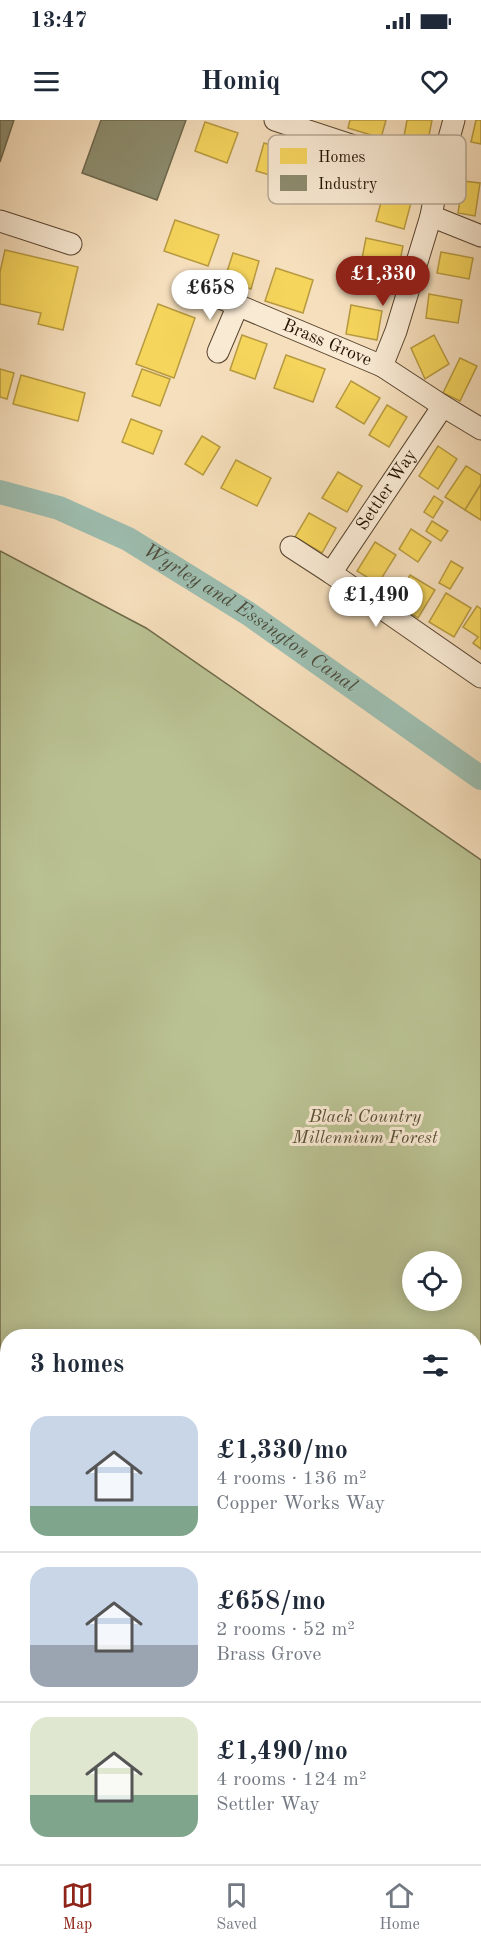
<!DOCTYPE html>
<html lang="en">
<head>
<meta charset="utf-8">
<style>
	body { margin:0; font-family:"Old Standard TT",serif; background:#f2f2f3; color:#1f2937; height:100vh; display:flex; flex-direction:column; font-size:22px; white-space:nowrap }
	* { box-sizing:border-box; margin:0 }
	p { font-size:20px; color:#747a83 }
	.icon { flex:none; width:33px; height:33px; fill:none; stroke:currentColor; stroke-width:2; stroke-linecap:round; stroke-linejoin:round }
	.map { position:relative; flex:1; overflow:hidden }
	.panel { position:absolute; left:0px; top:1209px; width:482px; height:536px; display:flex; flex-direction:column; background:#fff; border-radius:24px 24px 0 0; box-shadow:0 3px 15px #0003 }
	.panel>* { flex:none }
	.fabs { position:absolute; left:402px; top:1131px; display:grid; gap:12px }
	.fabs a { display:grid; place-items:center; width:60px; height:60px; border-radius:50%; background:#fff; box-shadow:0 3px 15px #0003; font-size:30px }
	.price { position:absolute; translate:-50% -51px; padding:0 14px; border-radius:21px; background:#fff; color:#222; font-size:20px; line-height:39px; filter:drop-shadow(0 2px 3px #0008) }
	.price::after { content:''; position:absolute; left:50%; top:36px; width:18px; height:14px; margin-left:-9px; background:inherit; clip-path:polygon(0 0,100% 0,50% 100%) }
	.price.on { background:#8f2418; color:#fff }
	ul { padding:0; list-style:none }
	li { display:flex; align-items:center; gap:18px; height:150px; padding:0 30px }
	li+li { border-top:2px solid #e0e1e3 }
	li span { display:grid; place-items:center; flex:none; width:168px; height:120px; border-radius:18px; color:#555 }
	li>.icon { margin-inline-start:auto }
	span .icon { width:72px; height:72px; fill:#fffc; stroke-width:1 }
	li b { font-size:26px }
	h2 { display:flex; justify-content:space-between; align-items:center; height:72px; padding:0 30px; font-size:26px }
	.status { display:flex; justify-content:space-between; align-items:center; height:42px; padding:0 30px; background:#fff; direction:ltr }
	.status svg { height:16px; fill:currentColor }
	header { display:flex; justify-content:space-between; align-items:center; height:78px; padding:0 30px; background:#fff; font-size:27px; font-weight:700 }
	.dock { display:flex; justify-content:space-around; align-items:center; height:84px; border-top:2px solid #e0e1e3; background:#fff; font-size:16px; color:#747a83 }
	.dock a { display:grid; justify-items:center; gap:3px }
	.dock .on { color:#8f2418 }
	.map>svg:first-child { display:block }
</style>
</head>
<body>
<div class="status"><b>13:47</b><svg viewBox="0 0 49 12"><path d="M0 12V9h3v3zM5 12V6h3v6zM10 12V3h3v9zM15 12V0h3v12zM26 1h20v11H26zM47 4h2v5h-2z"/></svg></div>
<header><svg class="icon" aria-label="menu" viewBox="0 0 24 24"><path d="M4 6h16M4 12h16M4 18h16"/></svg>Homiq<svg class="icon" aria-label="heart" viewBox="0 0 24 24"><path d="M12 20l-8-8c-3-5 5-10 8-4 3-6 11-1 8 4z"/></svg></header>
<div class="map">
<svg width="481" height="1744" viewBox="0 0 481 1744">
	<rect width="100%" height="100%" fill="#f6dfbd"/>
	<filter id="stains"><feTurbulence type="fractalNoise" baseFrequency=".00333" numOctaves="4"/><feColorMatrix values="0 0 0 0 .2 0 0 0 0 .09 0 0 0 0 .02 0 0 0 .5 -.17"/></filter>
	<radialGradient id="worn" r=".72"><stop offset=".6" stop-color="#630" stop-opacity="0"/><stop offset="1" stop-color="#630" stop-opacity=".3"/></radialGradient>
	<path fill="#bac293" stroke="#6f6a4a" stroke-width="1.5" fill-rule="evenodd" d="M0 431 146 508 481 740V1744H0ZM412 1142H452V1180H412ZM8 1216H474V1737H8Z"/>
	<g fill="#f6d55c" stroke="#b79a40" stroke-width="1.5">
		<polygon points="350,0 386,0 381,18 348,8"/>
		<polygon points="407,0 432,0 426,31 402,27"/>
		<polygon points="476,0 481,0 481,24 471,22"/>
		<polygon points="205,2 238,13 227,43 195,31"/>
		<polygon points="264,23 302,34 294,62 256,51"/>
		<polygon points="463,61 480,63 475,96 458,93"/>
		<polygon points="384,71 412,79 404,109 376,101"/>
		<polygon points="175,100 219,115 208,146 164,131"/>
		<polygon points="366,118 403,126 394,171 357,164"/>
		<polygon points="5,130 78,147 63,210 38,204 41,193 0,184 0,152"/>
		<polygon points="441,132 473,138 469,159 437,153"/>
		<polygon points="233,133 259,141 251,169 224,161"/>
		<polygon points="276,148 313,160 303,193 265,181"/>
		<polygon points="429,174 462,180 458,203 426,198"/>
		<polygon points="158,184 195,198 174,258 136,244"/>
		<polygon points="351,185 382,191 377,220 346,214"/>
		<polygon points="242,215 267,224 255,259 230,250"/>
		<polygon points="434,215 449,244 425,259 411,228"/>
		<polygon points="286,235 325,249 313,282 274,268"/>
		<polygon points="460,238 477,246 460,281 443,273"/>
		<polygon points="0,249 14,253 7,279 0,277"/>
		<polygon points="142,249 170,259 160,286 132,276"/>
		<polygon points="21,255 85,273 78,301 13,284"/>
		<polygon points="351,261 380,278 364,304 336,287"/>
		<polygon points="387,285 407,297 389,327 369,315"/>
		<polygon points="131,299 162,311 153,334 122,322"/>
		<polygon points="202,316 220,327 203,355 185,344"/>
		<polygon points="438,326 457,339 438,369 419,356"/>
		<polygon points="236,340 271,358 257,386 221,368"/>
		<polygon points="466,346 481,355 481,364 465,390 445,377"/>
		<polygon points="338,352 362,366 347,392 322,378"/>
		<polygon points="481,364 481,400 465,390"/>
		<polygon points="434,376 443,382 433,398 424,392"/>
		<polygon points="309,393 336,408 322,433 295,417"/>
		<polygon points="432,401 448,411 441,421 426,411"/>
		<polygon points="411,409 431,422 418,442 399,429"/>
		<polygon points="375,422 396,435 378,464 357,451"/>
		<polygon points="451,441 463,448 450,469 439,463"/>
		<polygon points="410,455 435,470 418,498 393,483"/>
		<polygon points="446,473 471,488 454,517 429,502"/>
		<polygon points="477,486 481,489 481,529 473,523 478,517 463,507"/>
	</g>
	<g fill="#8c8c6e" stroke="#6d674d" stroke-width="1.5">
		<polygon points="0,0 14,0 0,42"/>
		<polygon points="101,0 186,0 157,80 82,53"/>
	</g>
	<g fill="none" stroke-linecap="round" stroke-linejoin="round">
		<g stroke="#6d7869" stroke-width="7">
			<polyline points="0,1536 8,1542"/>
			<polyline points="474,1716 481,1718"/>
		</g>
		<path stroke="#9dbdaf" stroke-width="24" id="s1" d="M0 372 59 388 128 419 249 494 481 658"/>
		<g stroke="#58442f" stroke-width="23">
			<g id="minor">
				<polyline points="275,0 439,54"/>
				<polyline points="454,0 439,54 431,96 396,211 382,246 443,286 481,309"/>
				<polyline points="431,96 481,116"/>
				<polyline points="0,101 71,124"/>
				<path id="s2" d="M211 174 382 246"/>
				<polyline points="218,232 238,185"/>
				<polyline points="291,427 331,453 481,557"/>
				<path id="s3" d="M331 453 443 286"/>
			</g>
		</g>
		<use href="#minor" stroke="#f9ead4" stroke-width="21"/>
	</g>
	<g text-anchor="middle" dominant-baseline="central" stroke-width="6" stroke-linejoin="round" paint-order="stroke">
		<g font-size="18" fill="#241100" stroke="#f9ead4">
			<text stroke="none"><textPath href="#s2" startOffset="126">Brass Grove</textPath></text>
			<text stroke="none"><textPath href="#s3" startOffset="100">Settler Way</textPath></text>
		</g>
		<g font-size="18" font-style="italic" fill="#584f33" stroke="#f9ead4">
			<text x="365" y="997">Black Country<tspan x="365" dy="21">Millennium Forest</tspan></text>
		</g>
		<g font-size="20" font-style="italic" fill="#4e4d3d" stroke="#f9ead4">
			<text stroke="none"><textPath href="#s1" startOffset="282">Wyrley and Essington Canal</textPath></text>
		</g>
	</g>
	<rect x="268" y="15" width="198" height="69" rx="9" fill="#f9ead4" stroke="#b9a994" stroke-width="1.5"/>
	<rect x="280" y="28" width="27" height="16" fill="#f6d55c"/>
	<rect x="280" y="55" width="27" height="16" fill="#8c8c6e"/>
	<g font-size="16" fill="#241100">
		<text x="318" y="42">Homes</text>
		<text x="318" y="69">Industry</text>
	</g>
	<rect width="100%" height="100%" filter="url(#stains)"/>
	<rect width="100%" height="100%" fill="url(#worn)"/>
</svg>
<div class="fabs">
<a><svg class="icon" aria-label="locate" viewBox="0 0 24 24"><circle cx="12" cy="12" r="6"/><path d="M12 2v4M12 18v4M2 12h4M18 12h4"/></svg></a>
</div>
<b class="price on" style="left:383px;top:187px">£1,330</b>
<b class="price" style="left:210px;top:201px">£658</b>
<b class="price" style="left:376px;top:508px">£1,490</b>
<section class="panel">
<h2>3 homes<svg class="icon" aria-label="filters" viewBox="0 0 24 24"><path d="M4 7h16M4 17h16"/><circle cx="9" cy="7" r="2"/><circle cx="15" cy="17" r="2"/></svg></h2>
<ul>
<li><span style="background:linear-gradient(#c9d6e8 75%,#7fa58c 0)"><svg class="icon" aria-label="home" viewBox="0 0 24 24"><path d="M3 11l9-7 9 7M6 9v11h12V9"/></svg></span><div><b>£1,330/mo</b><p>4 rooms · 136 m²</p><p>Copper Works Way</p></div></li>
<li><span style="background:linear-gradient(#c9d6e8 65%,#9aa5b1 0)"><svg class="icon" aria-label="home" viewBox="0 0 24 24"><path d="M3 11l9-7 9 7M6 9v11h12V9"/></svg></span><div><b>£658/mo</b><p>2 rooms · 52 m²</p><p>Brass Grove</p></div></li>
<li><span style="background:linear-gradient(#dfe7d0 65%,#7fa58c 0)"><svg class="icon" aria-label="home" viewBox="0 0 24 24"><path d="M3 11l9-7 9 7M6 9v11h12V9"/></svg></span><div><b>£1,490/mo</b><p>4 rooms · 124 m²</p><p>Settler Way</p></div></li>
</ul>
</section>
</div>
<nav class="dock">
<a class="on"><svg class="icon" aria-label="map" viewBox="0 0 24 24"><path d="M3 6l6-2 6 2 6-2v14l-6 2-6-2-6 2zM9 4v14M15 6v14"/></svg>Map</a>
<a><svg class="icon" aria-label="saved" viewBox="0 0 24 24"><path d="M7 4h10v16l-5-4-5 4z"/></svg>Saved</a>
<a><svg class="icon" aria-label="home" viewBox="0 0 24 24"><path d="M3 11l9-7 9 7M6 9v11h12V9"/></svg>Home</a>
</nav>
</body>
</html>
